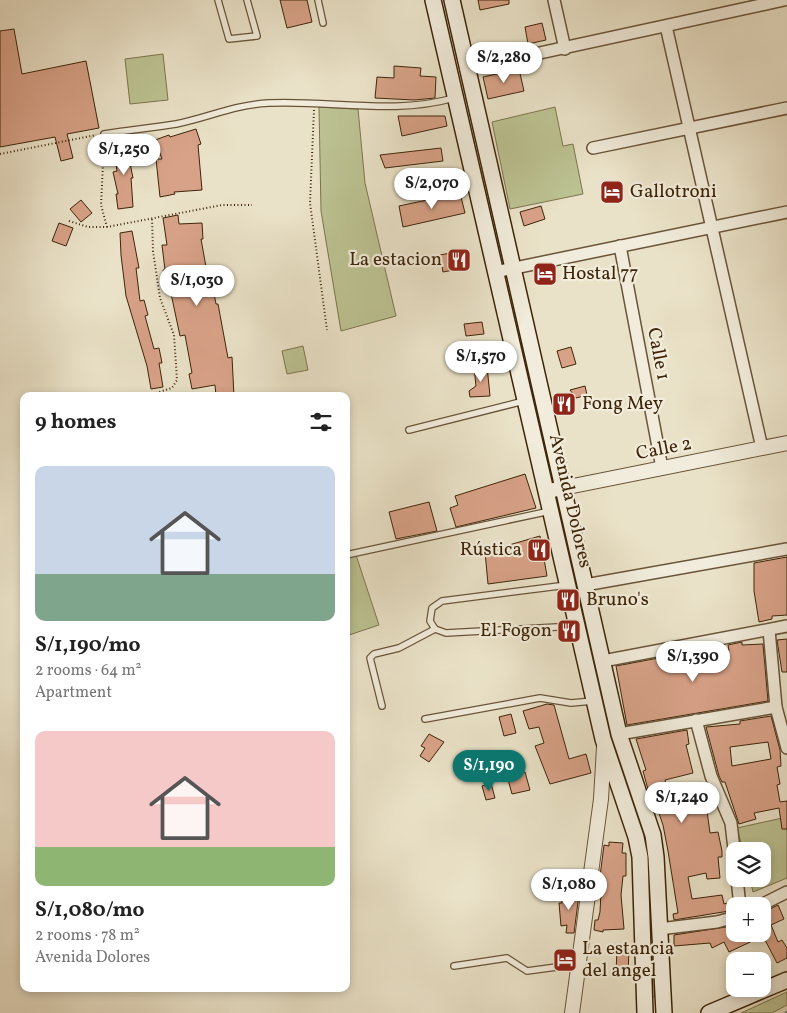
<!DOCTYPE html>
<html lang="en">
<head>
<meta charset="utf-8">
<style>
	body { margin:0; font-family:Vollkorn,serif; background:#f2f2f2; color:#222; height:100vh; display:flex; flex-direction:column; font-size:19px; white-space:nowrap }
	* { box-sizing:border-box; margin:0 }
	p { font-size:16px; color:#767676 }
	.icon { flex:none; width:28px; height:28px; fill:none; stroke:currentColor; stroke-width:2; stroke-linecap:round; stroke-linejoin:round }
	.map { position:relative; flex:1; overflow:hidden }
	.panel { position:absolute; left:20px; top:392px; width:330px; height:600px; display:flex; flex-direction:column; background:#fff; border-radius:10px; box-shadow:0 2px 8px #0003 }
	.panel>* { flex:none }
	.fabs { position:absolute; left:726px; top:842px; display:grid; gap:10px }
	.fabs a { display:grid; place-items:center; width:45px; height:45px; border-radius:10px; background:#fff; box-shadow:0 2px 8px #0003; font-size:25px }
	.price { position:absolute; translate:-50% -42px; padding:0 11px; border-radius:18px; background:#fff; color:#222; font-size:16px; line-height:32px; filter:drop-shadow(0 1px 2px #0008) }
	.price::after { content:''; position:absolute; left:50%; top:30px; width:15px; height:11px; margin-left:-8px; background:inherit; clip-path:polygon(0 0,100% 0,50% 100%) }
	.price.current { background:#0f766e; color:#fff }
	ul { padding:0; list-style:none }
	li { display:grid; align-content:center; gap:10px; height:265px; padding:0 15px }
	li span { display:grid; place-items:center; height:155px; border-radius:10px; color:#555 }
	li>.icon { margin-inline-start:auto }
	span .icon { width:90px; height:90px; fill:#fffc; stroke-width:1 }
	li b { font-size:21px }
	h2 { display:flex; justify-content:space-between; align-items:center; height:60px; padding:0 15px; font-size:21px }
	.map>svg:first-child { display:block }
</style>
</head>
<body>
<div class="map">
<svg width="787" height="1013" viewBox="0 0 787 1013">
	<rect width="100%" height="100%" fill="#eae2c8"/>
	<filter id="stains"><feTurbulence type="fractalNoise" baseFrequency=".004" numOctaves="4"/><feColorMatrix values="0 0 0 0 .2 0 0 0 0 .09 0 0 0 0 .02 0 0 0 .5 -.17"/></filter>
	<radialGradient id="worn" r=".72"><stop offset=".6" stop-color="#630" stop-opacity="0"/><stop offset="1" stop-color="#630" stop-opacity=".3"/></radialGradient>
	<g fill="#bcc292" stroke="#7d744e">
		<polygon points="163,54 168,100 130,104 125,59"/>
		<polygon points="319,107 358,109 365,183 396,316 341,331 321,211"/>
		<polygon points="555,107 563,146 573,144 583,194 510,209 492,122"/>
		<polygon points="303,346 308,370 287,374 282,351"/>
		<polygon points="561,497 648,836 658,995 654,997 650,996 645,857 608,737 556,498"/>
		<polygon points="356,555 379,625 346,636 346,558"/>
		<polygon points="787,817 787,878 753,892 750,879 762,879 762,851 743,851 737,828"/>
		<polygon points="787,992 787,1005 772,1013 741,1013"/>
	</g>
	<g fill="none" stroke-linecap="round" stroke-linejoin="round">
		<polyline stroke="#758076" stroke-width="3" points="786,1013 787,1012"/>
	</g>
	<g fill="#d8a288" stroke="#3e2509" fill-rule="evenodd">
		<polygon points="280,0 307,0 312,22 287,28"/>
		<polygon points="478,0 509,0 509,4 480,10"/>
		<polygon points="542,23 546,40 528,44 525,27"/>
		<polygon points="14,29 22,74 86,61 99,128 67,134 73,158 61,161 55,137 0,147 0,31"/>
		<polygon points="394,66 421,68 420,76 436,77 435,98 414,100 375,98 377,77 394,78"/>
		<polygon points="519,69 524,91 488,99 483,77"/>
		<polygon points="398,116 445,116 447,126 402,136"/>
		<polygon points="196,129 201,144 198,145 202,190 174,192 175,194 160,197 156,159 162,159 155,140 169,135 170,137"/>
		<polygon points="130,143 132,157 129,158 133,178 131,178 133,207 118,209 116,194 118,194 113,172 117,171 113,145"/>
		<polygon points="441,148 443,161 385,168 380,155"/>
		<polygon points="460,193 465,213 403,227 399,206"/>
		<polygon points="81,200 92,213 81,222 70,209"/>
		<polygon points="541,206 545,219 524,226 520,212"/>
		<polygon points="178,215 179,224 202,223 203,239 201,239 208,278 211,277 216,304 218,304 228,358 232,357 234,396 216,396 215,385 192,389 189,374 192,373 185,335 180,336 169,284 166,284 163,270 165,270 162,245 167,245 163,218"/>
		<polygon points="59,223 73,228 66,246 52,241"/>
		<polygon points="132,231 139,268 136,268 140,301 144,300 148,315 145,316 154,349 159,348 162,363 159,363 163,387 151,389 147,366 126,296 121,255 120,233"/>
		<polygon points="466,250 469,267 443,272 440,255"/>
		<polygon points="482,322 484,334 466,336 464,324"/>
		<polygon points="571,347 576,364 562,368 557,351"/>
		<polygon points="487,366 490,396 470,397 469,391 476,386 474,367"/>
		<polygon points="585,386 587,395 576,398 570,390"/>
		<polygon points="525,474 536,508 456,527 450,508 458,505 455,496"/>
		<polygon points="429,502 437,531 396,539 389,512"/>
		<polygon points="540,536 547,576 488,584 485,552"/>
		<polygon points="787,557 787,615 772,616 772,619 759,622 754,591 754,563"/>
		<polygon points="787,639 787,672 782,672 777,640"/>
		<polygon points="742,642 742,645 763,644 768,701 627,725 616,666 680,654 687,653 692,656 729,651 728,645"/>
		<polygon points="547,704 554,705 569,759 586,754 591,773 550,784 535,746 544,743 539,727 529,729 523,711"/>
		<polygon points="511,714 516,733 504,736 499,717"/>
		<path d="M771 716 780 750 781 766 777 767 780 784 777 785 780 802 787 801V829H782L779 808 754 813 756 819 739 824 725 782H722L719 776 706 727 740 724V721ZM768 742 771 759 732 766 730 747Z"/>
		<polygon points="687,730 689,744 686,745 693,773 665,780 670,800 672,804 676,803 679,814 707,811 710,833 718,832 722,851 722,857 718,857 720,878 707,879 706,873 688,877 692,899 722,895 724,904 727,903 729,911 674,920 673,914 678,913 668,851 663,825 655,802 652,803 649,793 643,771 646,770 636,739"/>
		<polygon points="429,734 444,742 429,762 420,756 425,748 421,746"/>
		<polygon points="525,772 530,790 512,794 507,776"/>
		<polygon points="491,783 495,798 486,800 482,786"/>
		<polygon points="609,842 623,843 622,853 626,853 626,876 623,876 621,895 624,929 603,930 603,932 594,930 595,920 598,920 600,912 601,892 598,892 604,845 609,846"/>
		<polygon points="562,894 579,894 574,933 566,933 567,925 561,926 559,903 562,903"/>
		<polygon points="778,905 784,919 771,925 778,942 782,940 787,948 787,958 777,963 763,936 729,952 724,942 712,948 710,943 674,946 674,935 732,926 735,934 762,934 762,913"/>
		<polygon points="617,949 629,950 628,974 616,973"/>
	</g>
	<g fill="none" stroke-linecap="round" stroke-linejoin="round">
		<g stroke="#695439" stroke-width="8">
			<g id="service">
				<polyline points="218,0 229,39 257,36 247,0"/>
				<polyline points="318,0 323,23"/>
				<path d="M104 134C128 130 152 128 176 124 210 117 233 105 269 103 330 100 395 115 454 98"/>
				<polyline points="409,430 524,401"/>
				<polyline points="346,555 550,511"/>
				<polyline points="567,585 442,601 432,608 430,621 435,629 446,633 575,626"/>
				<polyline points="382,706 370,658 374,654 399,648 435,629"/>
				<polyline points="425,719 540,698 571,703 593,701"/>
				<polyline points="454,966 507,958 527,971 579,964"/>
			</g>
		</g>
		<g stroke="#695439" stroke-width="14">
			<g id="minor">
				<polyline points="554,0 565,49"/>
				<polyline points="666,26 762,448"/>
				<polyline points="466,69 784,0"/>
				<polyline points="593,148 787,108"/>
				<polyline points="620,246 662,468"/>
				<polyline points="495,272 787,212"/>
				<polyline points="585,585 787,549"/>
				<polyline points="769,630 776,707 787,748"/>
				<polyline points="603,661 787,626"/>
				<polyline points="696,720 711,776 731,823 735,858"/>
				<polyline points="619,734 776,707"/>
				<polyline points="737,879 740,906"/>
				<polyline points="759,906 787,892"/>
				<polyline points="659,929 717,922 735,917"/>
			</g>
		</g>
		<g stroke="#695439" stroke-width="16">
			<g id="tertiary">
				<polyline points="548,491 787,443"/>
				<polyline points="572,1013 601,799 604,747"/>
			</g>
		</g>
		<g stroke="#3e2509" stroke-width="18">
			<g id="secondary">
				<polyline points="433,0 603,739 636,837 640,857 645,1013"/>
				<polyline points="452,0 619,734 653,835 656,857 664,1013"/>
				<polyline points="709,1013 787,980"/>
			</g>
		</g>
		<g stroke="#3e2509" stroke-width="2" stroke-dasharray="1 2.5" stroke-linecap="butt">
			<polyline points="314,110 310,203 327,330"/>
			<polyline points="104,143 101,205 107,227"/>
			<polyline points="0,154 96,135"/>
			<polyline points="69,221 88,227 107,227 222,205 252,205"/>
			<polyline points="146,396 172,388 177,380 174,335 160,298 153,251 152,218"/>
		</g>
		<use href="#service" stroke="#f1ecdb" stroke-width="5.5"/>
		<use href="#minor" stroke="#f1ecdb" stroke-width="11"/>
		<use href="#tertiary" stroke="#f1ecdb" stroke-width="14"/>
		<use href="#secondary" stroke="#f1ecdb" stroke-width="15"/>
	</g>
	<defs>
		<g id="hotel-square" transform="scale(1.25)"><rect x="-9" y="-9" width="18" height="18" rx="4" fill="#8f2418" stroke="#f1ecdb"/><path d="M-6-4.5h1.5V1H6V5H4.5V3h-9V5H-6ZM-4 0a1.8 1.8 0 1 1 3.6 0ZM.5 0V-2.5h3Q6-2.5 6 0Z" fill="#fff"/></g>
		<g id="restaurant-square" transform="scale(1.25)"><rect x="-9" y="-9" width="18" height="18" rx="4" fill="#8f2418" stroke="#f1ecdb"/><path d="M-5-6h1v4h1v-4h1v4h1v-4h1v5L-1.5 .5V6h-2V.5L-5-1ZM5-6V6H3V1.5H1.5Q1.5-4 5-6Z" fill="#fff"/></g>
	</defs>
	<g fill-rule="evenodd">
		<use href="#hotel-square" x="612" y="192"/>
		<use href="#restaurant-square" x="459" y="260"/>
		<use href="#hotel-square" x="545" y="274"/>
		<use href="#restaurant-square" x="564" y="404"/>
		<use href="#restaurant-square" x="539" y="550"/>
		<use href="#restaurant-square" x="568" y="600"/>
		<use href="#restaurant-square" x="569" y="631"/>
		<use href="#hotel-square" x="565" y="960"/>
	</g>
	<g text-anchor="middle" dominant-baseline="central" stroke-width="4.5" stroke-linejoin="round" paint-order="stroke">
		<g font-size="19" fill="#3e2509" stroke="#f1ecdb" text-anchor="start">
			<text x="630" y="192">Gallotroni</text>
			<text x="442" y="260" text-anchor="end">La estacion</text>
			<text x="562" y="274">Hostal 77</text>
			<text x="582" y="404">Fong Mey</text>
			<text x="522" y="550" text-anchor="end">Rústica</text>
			<text x="586" y="600">Bruno's</text>
			<text x="552" y="631" text-anchor="end">El Fogon</text>
			<text x="582" y="949">La estancia<tspan x="582" dy="22">del angel</tspan></text>
		</g>
		<g font-size="19" fill="#3e2509" stroke="#f1ecdb">
			<text transform="translate(658 354) rotate(79)">Calle 1</text>
			<text transform="translate(664 449) rotate(-11)">Calle 2</text>
			<text transform="translate(570 501) rotate(77)">Avenida Dolores</text>
		</g>
	</g>
	<rect width="100%" height="100%" filter="url(#stains)"/>
	<rect width="100%" height="100%" fill="url(#worn)"/>
</svg>
<div class="fabs">
<a><svg class="icon" aria-label="layers" viewBox="0 0 24 24"><path d="M12 4l9 5-9 5-9-5zM3 14l9 5 9-5"/></svg></a>
<a>+</a>
<a>−</a>
</div>
<b class="price" style="left:504px;top:84px">S/2,280</b>
<b class="price" style="left:124px;top:176px">S/1,250</b>
<b class="price" style="left:432px;top:210px">S/2,070</b>
<b class="price" style="left:197px;top:307px">S/1,030</b>
<b class="price" style="left:481px;top:383px">S/1,570</b>
<b class="price" style="left:693px;top:683px">S/1,390</b>
<b class="price current" style="left:489px;top:792px">S/1,190</b>
<b class="price" style="left:682px;top:824px">S/1,240</b>
<b class="price" style="left:569px;top:911px">S/1,080</b>
<section class="panel">
<h2>9 homes<svg class="icon" aria-label="filters" viewBox="0 0 24 24"><path d="M4 7h16M4 17h16"/><circle cx="9" cy="7" r="2"/><circle cx="15" cy="17" r="2"/></svg></h2>
<ul>
<li><span style="background:linear-gradient(#c9d6e8 70%,#7fa58c 0)"><svg class="icon" aria-label="home" viewBox="0 0 24 24"><path d="M3 11l9-7 9 7M6 9v11h12V9"/></svg></span><div><b>S/1,190/mo</b><p>2 rooms · 64 m²</p><p>Apartment</p></div></li>
<li><span style="background:linear-gradient(#f6c9c9 75%,#8fb573 0)"><svg class="icon" aria-label="home" viewBox="0 0 24 24"><path d="M3 11l9-7 9 7M6 9v11h12V9"/></svg></span><div><b>S/1,080/mo</b><p>2 rooms · 78 m²</p><p>Avenida Dolores</p></div></li>
</ul>
</section>
</div>
</body>
</html>
